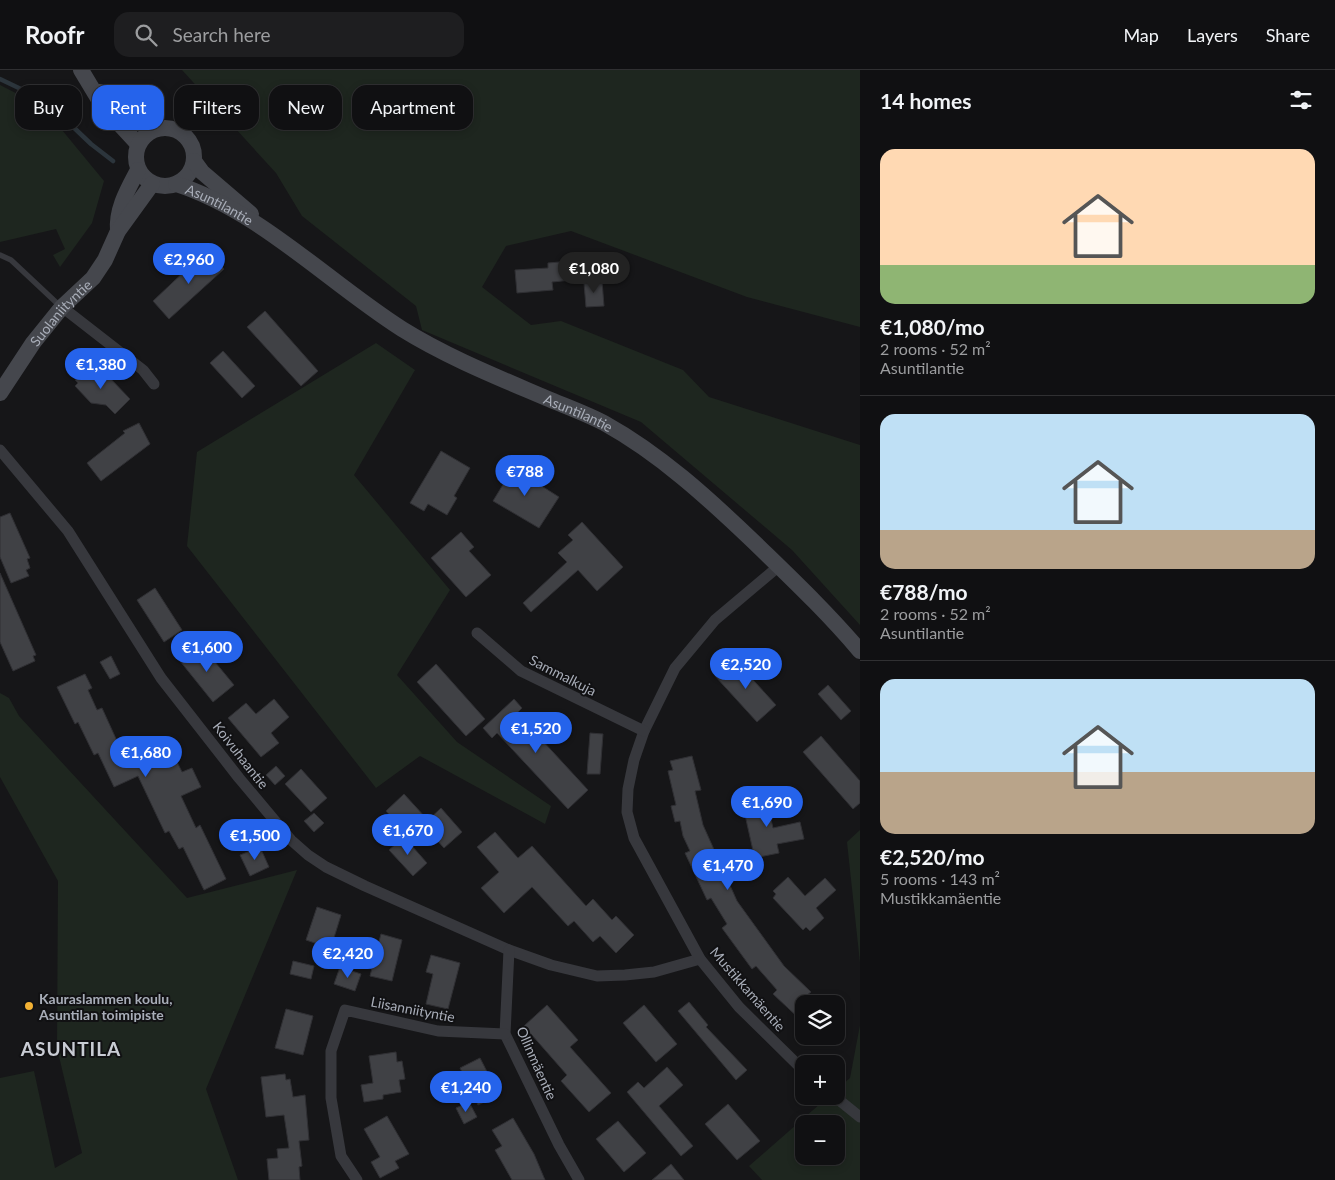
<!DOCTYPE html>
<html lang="en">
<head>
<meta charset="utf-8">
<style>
	body { margin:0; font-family:Lato,sans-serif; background:#1e1e20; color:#f1f3f6; height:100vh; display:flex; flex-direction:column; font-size:19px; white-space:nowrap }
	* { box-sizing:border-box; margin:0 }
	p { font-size:16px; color:#9c9d9f }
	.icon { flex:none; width:28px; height:28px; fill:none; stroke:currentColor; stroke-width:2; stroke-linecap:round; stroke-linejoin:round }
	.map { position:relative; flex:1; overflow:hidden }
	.panel { display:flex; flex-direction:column; background:#101012; width:475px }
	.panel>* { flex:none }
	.top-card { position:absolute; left:15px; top:15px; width:475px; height:45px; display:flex; gap:10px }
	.tools { position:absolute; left:795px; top:925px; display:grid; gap:10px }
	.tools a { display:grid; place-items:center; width:50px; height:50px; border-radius:10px; background:#101012; box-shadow:0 2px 8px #0003,0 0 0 1px #303032; font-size:25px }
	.price { position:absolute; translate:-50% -42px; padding:0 11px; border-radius:18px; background:#2563eb; color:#fff; font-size:16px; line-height:32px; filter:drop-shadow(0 1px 2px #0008) }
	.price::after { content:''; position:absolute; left:50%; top:30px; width:15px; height:11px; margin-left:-8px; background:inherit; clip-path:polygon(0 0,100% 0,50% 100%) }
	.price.selected { background:#222; color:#fff }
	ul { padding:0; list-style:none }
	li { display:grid; align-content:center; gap:10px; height:265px; padding:0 20px }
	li+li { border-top:1px solid #303032 }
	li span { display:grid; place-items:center; height:155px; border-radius:15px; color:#555 }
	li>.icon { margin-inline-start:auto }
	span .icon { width:90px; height:90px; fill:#fffc; stroke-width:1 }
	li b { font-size:21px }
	h2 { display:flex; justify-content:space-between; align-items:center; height:60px; padding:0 20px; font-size:21px }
	.tag { padding:0 18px; border-radius:15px; background:#101012; box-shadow:0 2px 8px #0003,0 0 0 1px #303032; font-size:18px; line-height:45px }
	.tag.selected { background:#2563eb; color:#fff }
	header { display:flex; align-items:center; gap:30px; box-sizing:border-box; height:70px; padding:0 25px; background:#101012; border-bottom:1px solid #303032 }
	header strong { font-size:24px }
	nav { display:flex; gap:28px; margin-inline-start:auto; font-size:18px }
	.search { width:350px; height:45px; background:#1e1e20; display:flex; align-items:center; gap:12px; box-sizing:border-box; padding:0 18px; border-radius:15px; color:#9c9d9f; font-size:19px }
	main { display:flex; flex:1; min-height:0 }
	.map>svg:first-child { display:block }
</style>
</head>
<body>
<header>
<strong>Roofr</strong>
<div class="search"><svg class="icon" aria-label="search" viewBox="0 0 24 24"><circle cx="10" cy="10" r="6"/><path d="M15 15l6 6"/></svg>Search here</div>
<nav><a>Map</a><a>Layers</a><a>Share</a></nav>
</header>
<main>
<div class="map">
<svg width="860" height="1110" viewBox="0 0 860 1110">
	<rect width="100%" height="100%" fill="#161618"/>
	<g fill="#1e261f" fill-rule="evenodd">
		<polygon points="182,0 860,0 860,257 747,227 571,161 506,176 482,217 531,255 561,251 683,300 709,327 860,375 860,555 792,480 641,352 422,260 416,236 302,146 276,103"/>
		<polygon points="0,15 43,37 104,111 92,153 60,197 53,185 65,179 56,159 0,172"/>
		<polygon points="376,273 415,300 354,405 450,520 397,605 457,672 551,736 545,754 420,686 376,718 187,476 197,382"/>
		<polygon points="0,623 9,628 19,646 187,828 297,800 206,1019 238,1110 0,1110 0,1008 34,1001 55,1098 82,1083 57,978 58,811 0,707"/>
		<polygon points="860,760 860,893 847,772"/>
		<path d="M860 955V1110H762L749 1096 829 1026H836V1020L850 1008ZM804 1054H836V1086H804Z"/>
	</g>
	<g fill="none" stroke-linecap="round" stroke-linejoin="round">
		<polyline stroke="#2c353c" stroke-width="4.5" points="0,9 46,31 91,74 113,91"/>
	</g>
	<g fill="#404145" stroke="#303034">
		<polygon points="207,180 224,199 169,249 153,231"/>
		<polygon points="571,191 572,210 552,212 553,220 517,223 515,200 548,198 548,193"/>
		<polygon points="602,211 604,236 586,237 584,213"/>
		<polygon points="265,241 318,301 301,316 247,257"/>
		<polygon points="223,281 255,316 242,328 210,293"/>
		<polygon points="91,295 105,310 109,307 130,329 115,344 106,335 91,333 75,316 78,313 75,310"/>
		<polygon points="139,353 150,374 101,411 87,393 125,363 123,361"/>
		<polygon points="441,381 470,398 454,426 457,428 447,445 428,434 424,441 410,433"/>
		<polygon points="507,394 559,427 539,458 493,431 504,413 497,409"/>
		<polygon points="10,443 30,488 27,489 30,498 26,500 29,506 11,513 0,487 0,447"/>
		<polygon points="582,452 623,497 597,521 578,500 531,542 523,533 567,492 558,483 573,470 568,465"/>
		<polygon points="461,462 474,477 469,481 491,505 466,527 431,488"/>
		<polygon points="0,503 36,585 33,586 35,591 13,601 0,572"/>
		<polygon points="155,518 182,560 164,572 137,530"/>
		<polygon points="201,575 234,615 213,632 180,591"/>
		<polygon points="111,586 120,604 110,609 100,592"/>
		<polygon points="734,589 776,635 757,652 715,606"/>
		<polygon points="436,594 485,649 466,666 417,612"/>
		<polygon points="85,604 92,618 88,620 97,640 102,638 117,671 121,669 130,687 166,670 182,702 192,698 201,717 181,726 196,758 200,755 226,809 204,820 183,777 179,779 169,761 165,763 138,706 114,717 98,683 94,685 78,652 75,654 57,617"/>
		<polygon points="828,615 851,641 841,650 818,624"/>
		<polygon points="274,629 289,647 271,663 279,673 261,687 228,648 246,633 256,644"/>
		<polygon points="514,629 522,638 517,643 588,720 568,739 497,663 492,668 483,658"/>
		<polygon points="590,663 603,664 600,704 587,704"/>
		<polygon points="821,666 860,711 860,733 853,739 803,682"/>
		<polygon points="692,686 701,720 695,721 703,755 737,831 784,896 811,922 807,925 816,934 804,934 804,953 773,924 777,920 756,896 752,899 722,858 727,854 711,828 707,830 685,783 690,781 683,766 680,751 675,752 671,736 676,735 668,701 673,700 670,691"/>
		<polygon points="276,696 285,706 275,715 266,705"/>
		<polygon points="301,699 327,728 311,742 285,714"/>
		<polygon points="404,724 425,747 406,763 386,741"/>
		<polygon points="765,724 773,758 800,752 804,769 777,774 779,783 759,787 759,784 754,785 743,736 748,735 747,728"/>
		<polygon points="441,738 462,762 444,778 423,755"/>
		<polygon points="314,743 324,753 314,762 304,751"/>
		<polygon points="495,762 518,788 532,776 586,836 593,829 612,850 616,846 634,865 616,883 600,866 593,872 574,851 568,856 532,817 504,843 481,818 499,802 477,777"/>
		<polygon points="404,767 427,793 413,806 389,780"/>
		<polygon points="260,777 269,797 250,806 240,785"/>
		<polygon points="788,807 805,826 825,808 836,820 816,838 824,848 810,861 806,857 803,860 773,828 776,824 773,821"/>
		<polygon points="317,837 341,845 328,887 312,882 315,873 306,870"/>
		<polygon points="381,864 402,870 392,911 370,906"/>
		<polygon points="431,885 460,893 448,939 426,934 433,904 426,902"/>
		<polygon points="293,891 314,896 311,909 290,904"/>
		<polygon points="340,897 361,904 355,921 334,914"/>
		<polygon points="689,932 708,955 706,957 747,1000 736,1010 678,941"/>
		<polygon points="547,935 578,970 570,977 611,1023 589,1042 561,1011 567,1005 524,956"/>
		<polygon points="644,935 677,974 656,992 623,953"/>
		<polygon points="286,939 313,946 303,985 275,978"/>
		<polygon points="396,982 397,992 402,991 405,1009 399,1010 401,1022 383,1025 383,1029 364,1032 361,1015 373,1013 369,986"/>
		<polygon points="480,988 499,1025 478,1035 460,998"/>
		<polygon points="667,997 683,1015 659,1036 693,1076 681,1086 627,1022 638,1012 644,1018"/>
		<polygon points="285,1004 286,1010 290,1009 293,1027 305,1025 309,1070 299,1071 302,1096 299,1097 300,1110 269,1110 267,1089 278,1088 277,1079 289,1078 284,1045 266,1047 261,1007"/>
		<polygon points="469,1032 477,1047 464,1054 456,1038"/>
		<polygon points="728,1034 760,1071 737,1090 705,1054"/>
		<polygon points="387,1046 409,1084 395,1091 399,1098 380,1108 371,1092 380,1087 364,1059"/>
		<polygon points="513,1048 534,1084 545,1110 512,1110 495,1080 502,1076 492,1060"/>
		<polygon points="618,1051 646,1083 624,1102 596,1069"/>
		<polygon points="671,1094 684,1110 652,1110"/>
	</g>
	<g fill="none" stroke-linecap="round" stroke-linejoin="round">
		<polyline stroke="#37383d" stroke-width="5.5" points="0,185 11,190 60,236"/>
		<g stroke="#37383d" stroke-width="11">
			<polyline points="62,237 143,300 154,314"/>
			<polyline points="0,380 68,461 161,608 239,708 291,770 308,785 326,797 365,816 509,880 551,895 597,906 625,905 654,902 700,889"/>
			<polyline points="779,496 715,550 675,598 644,661 634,690 628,719 627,742 634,768 700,889 739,937 804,1001"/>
			<polyline points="477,563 521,601 644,661"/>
			<polyline points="509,880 505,964 559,1075 579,1110"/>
			<polyline points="834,1026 860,1047"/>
			<polyline points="357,1110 341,1086 331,1028 331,981 345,940 438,961 505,964"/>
		</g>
		<g stroke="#45474d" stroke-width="16">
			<polyline points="81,0 102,35 138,74"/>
			<polyline points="100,22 122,39 158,58"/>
			<circle cx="165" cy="87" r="29"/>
			<polyline points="194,91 202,102 251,144"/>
			<path id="s1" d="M176 114C260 141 328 212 402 259 447 287 497 307 546 328 565 336 585 343 604 353 660 384 708 428 755 473 791 508 827 542 860 581"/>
			<path d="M118 161C116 139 128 119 138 100"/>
			<path id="s2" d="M0 323 33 273 62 237 93 208 105 190 118 161 152 114"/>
		</g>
	</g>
	<circle fill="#f2b134" stroke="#111113" stroke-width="2" cx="29" cy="936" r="5"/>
	<g text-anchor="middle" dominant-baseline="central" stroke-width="4" stroke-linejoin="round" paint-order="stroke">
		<g font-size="14" fill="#a8adb8" stroke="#111113">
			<text stroke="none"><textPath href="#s1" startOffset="48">Asuntilantie</textPath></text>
			<text stroke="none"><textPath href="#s2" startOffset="101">Suolaniityntie</textPath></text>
			<text stroke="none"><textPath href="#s1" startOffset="465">Asuntilantie</textPath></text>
			<text transform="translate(563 605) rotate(27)">Sammalkuja</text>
			<text transform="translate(241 685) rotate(52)">Koivuhaantie</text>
			<text transform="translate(748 919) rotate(49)">Mustikkamäentie</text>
			<text transform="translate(413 939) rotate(11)">Liisanniityntie</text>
			<text transform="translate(537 993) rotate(66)">Ollinmäentie</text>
		</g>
		<g font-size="14" font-weight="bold" fill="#a8adb8" stroke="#111113" text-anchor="start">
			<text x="39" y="928">Kauraslammen koulu,<tspan x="39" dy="16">Asuntilan toimipiste</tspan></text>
		</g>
		<g font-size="19" font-weight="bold" letter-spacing="1" fill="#c9ccd4" stroke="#111113">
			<text x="71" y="978">ASUNTILA</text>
		</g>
	</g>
</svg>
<div class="tools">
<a><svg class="icon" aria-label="layers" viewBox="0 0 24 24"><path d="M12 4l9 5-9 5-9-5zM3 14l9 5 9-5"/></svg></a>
<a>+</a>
<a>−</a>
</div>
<b class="price" style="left:189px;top:215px">€2,960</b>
<b class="price selected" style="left:594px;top:224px">€1,080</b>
<b class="price" style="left:101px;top:320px">€1,380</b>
<b class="price" style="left:525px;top:427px">€788</b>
<b class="price" style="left:207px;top:603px">€1,600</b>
<b class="price" style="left:746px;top:620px">€2,520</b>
<b class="price" style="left:536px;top:684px">€1,520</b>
<b class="price" style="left:146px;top:708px">€1,680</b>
<b class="price" style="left:767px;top:758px">€1,690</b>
<b class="price" style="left:408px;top:786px">€1,670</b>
<b class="price" style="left:255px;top:791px">€1,500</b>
<b class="price" style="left:728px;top:821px">€1,470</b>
<b class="price" style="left:348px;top:909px">€2,420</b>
<b class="price" style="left:466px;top:1043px">€1,240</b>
<div class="top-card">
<a class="tag">Buy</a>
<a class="tag selected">Rent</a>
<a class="tag">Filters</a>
<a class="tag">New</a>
<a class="tag">Apartment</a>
</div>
</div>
<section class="panel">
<h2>14 homes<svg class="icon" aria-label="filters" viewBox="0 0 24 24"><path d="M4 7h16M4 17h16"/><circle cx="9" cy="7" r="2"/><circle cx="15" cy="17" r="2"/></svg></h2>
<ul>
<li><span style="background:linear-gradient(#ffd9b3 75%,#8fb573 0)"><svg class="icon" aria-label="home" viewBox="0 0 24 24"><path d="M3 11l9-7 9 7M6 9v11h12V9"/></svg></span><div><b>€1,080/mo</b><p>2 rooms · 52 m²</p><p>Asuntilantie</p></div></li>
<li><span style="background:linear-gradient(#bfe0f5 75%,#b9a48a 0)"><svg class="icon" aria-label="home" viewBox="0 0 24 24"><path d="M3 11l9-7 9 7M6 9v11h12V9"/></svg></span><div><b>€788/mo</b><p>2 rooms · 52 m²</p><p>Asuntilantie</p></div></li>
<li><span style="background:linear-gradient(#bfe0f5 60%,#b9a48a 0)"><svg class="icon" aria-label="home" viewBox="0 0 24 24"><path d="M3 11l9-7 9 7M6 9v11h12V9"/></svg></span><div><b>€2,520/mo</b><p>5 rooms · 143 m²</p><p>Mustikkamäentie</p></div></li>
</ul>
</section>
</main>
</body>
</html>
